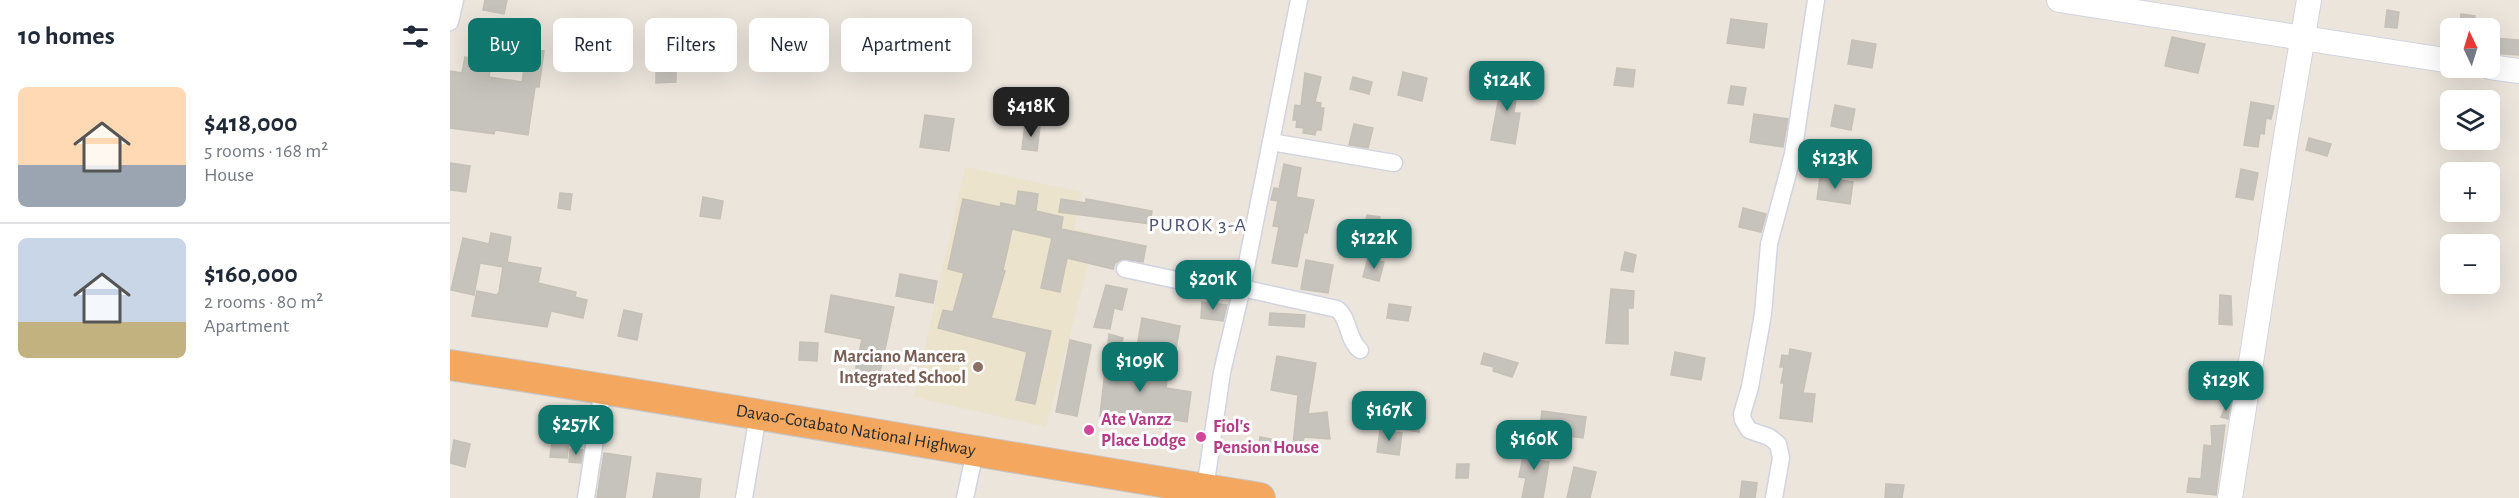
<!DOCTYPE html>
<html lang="en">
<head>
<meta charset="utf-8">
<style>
	body { margin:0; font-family:"Alegreya Sans",sans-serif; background:#f6f6f7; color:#1f2937; height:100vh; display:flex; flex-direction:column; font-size:22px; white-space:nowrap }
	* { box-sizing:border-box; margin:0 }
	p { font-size:20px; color:#747a83 }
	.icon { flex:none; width:33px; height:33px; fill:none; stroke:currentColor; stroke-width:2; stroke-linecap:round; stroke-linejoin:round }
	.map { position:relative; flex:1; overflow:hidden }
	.side { display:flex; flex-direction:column; background:#fff; width:450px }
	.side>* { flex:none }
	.top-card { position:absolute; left:18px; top:18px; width:570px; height:54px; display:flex; gap:12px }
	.needle { width:39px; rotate:356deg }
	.fabs { position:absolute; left:1990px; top:18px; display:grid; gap:12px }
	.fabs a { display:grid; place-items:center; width:60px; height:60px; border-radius:9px; background:#fff; box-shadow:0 6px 24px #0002; font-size:30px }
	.price { position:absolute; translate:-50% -51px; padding:0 14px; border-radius:12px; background:#0f766e; color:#fff; font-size:20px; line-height:39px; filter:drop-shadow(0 2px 3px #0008) }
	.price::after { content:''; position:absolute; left:50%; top:36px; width:18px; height:14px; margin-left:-9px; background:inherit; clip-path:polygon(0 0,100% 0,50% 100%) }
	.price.active { background:#222; color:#fff }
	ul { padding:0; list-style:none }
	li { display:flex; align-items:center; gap:18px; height:150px; padding:0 18px }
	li+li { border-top:2px solid #e0e1e3 }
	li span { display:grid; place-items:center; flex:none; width:168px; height:120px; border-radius:9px; color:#555 }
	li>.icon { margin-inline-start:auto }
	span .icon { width:72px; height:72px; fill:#fffc; stroke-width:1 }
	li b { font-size:26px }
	h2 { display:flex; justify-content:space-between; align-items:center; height:72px; padding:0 18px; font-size:26px }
	.chip { padding:0 21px; border-radius:9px; background:#fff; box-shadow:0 6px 24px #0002; font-size:21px; line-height:54px }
	.chip.active { background:#0f766e; color:#fff }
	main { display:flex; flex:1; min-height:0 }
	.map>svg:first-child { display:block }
</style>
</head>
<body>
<main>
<section class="side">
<h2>10 homes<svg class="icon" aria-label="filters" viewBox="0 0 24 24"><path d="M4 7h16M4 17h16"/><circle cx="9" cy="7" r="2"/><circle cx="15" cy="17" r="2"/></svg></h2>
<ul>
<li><span style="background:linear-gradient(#ffd9b3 65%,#9aa5b1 0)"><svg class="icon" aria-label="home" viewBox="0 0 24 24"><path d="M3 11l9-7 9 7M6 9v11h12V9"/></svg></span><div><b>$418,000</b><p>5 rooms · 168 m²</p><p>House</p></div></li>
<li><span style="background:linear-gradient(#c9d6e8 70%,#c2b280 0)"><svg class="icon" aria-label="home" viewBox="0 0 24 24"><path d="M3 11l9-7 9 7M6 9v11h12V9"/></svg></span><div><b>$160,000</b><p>2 rooms · 80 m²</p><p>Apartment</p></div></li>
</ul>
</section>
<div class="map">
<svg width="2069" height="498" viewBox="0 0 2069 498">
	<rect width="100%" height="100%" fill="#ebe5dc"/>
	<polygon fill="#ebe3cc" points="515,167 632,192 624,229 646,234 596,427 464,397"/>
	<g fill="#c6c2bc" stroke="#c6c1b6" stroke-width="1.5">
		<polygon points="35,0 57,0 54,14 33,10"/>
		<polygon points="1937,10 1949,12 1947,28 1935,27"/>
		<polygon points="2011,14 2025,16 2024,28 2010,28"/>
		<polygon points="1281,19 1317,24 1314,48 1277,43"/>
		<polygon points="1722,37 1755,44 1748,73 1715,66"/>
		<polygon points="2043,38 2069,40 2069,55 2042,53"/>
		<polygon points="1402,40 1426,44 1422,68 1398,64"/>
		<polygon points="77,49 94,51 89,87 85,87 78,135 45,130 44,134 0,128 0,71 12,73 15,57 25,59 26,52 42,55 39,77 72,82"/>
		<polygon points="206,66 226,67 226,82 206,83"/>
		<polygon points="1167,68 1185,70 1183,87 1164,85"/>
		<polygon points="953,72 977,78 972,101 948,95"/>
		<polygon points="855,73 871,77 865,102 871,103 870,108 874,108 871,130 866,130 865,135 853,133 854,128 846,127 847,120 843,120 845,105 851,106"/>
		<polygon points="1053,75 1069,77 1064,113 1070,113 1065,144 1041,140"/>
		<polygon points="903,77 922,82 919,94 900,89"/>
		<polygon points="1281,86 1296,88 1293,105 1278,103"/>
		<polygon points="1801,102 1824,106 1821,119 1816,118 1814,134 1810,133 1808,147 1794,145"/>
		<polygon points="1385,105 1405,109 1401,130 1381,126"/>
		<polygon points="1304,114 1338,119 1333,147 1300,142"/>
		<polygon points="475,115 504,119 499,151 470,147"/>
		<polygon points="575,124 590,126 587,151 572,149"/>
		<polygon points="904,124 923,128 918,148 899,145"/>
		<polygon points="1859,138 1881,144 1877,156 1856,150"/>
		<polygon points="0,163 20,166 16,192 0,190"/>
		<polygon points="834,164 851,168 846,197 864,200 857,233 854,232 847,267 822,263 829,227 823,226 828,201 821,200 824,188 829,189"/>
		<polygon points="1791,169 1808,173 1803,200 1786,197"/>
		<polygon points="1370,177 1403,182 1400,204 1367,199"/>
		<polygon points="568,191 588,194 586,211 613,217 611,229 696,246 693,262 672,259 665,263 663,269 617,258 610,292 591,288 602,238 562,229 553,270 555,271 541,318 601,331 585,404 566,400 577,352 488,328 493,310 503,312 514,273 498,269 513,199 550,207 551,203 566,206"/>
		<polygon points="110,193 122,194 120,210 108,208"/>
		<polygon points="253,197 273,201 270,219 250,216"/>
		<polygon points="611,199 636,203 636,199 702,211 700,224 609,212"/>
		<polygon points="1293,208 1316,214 1311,232 1289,227"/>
		<polygon points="917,215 930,217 927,236 913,233"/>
		<polygon points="41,233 61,237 57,262 91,268 88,283 126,292 125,297 137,300 133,318 101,311 97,327 22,316 27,291 47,295 49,292 53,267 30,263 24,295 1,290 13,238 39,244"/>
		<polygon points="1175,252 1186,255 1183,272 1171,270"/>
		<polygon points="918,258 934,262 929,281 913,277"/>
		<polygon points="856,260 883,265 878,293 851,289"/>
		<polygon points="450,274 487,281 483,303 446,296"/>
		<polygon points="656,285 677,289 672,310 664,308 660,329 644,327"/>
		<polygon points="1161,289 1184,291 1183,308 1178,308 1178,344 1156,343"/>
		<polygon points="381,295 444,307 429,377 405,372 412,339 375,332"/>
		<polygon points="1770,295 1781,296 1782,325 1769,324"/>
		<polygon points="752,302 777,305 773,321 751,318"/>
		<polygon points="939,304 961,307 958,321 937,318"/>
		<polygon points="174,310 192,314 187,340 168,336"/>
		<polygon points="820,313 855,315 854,327 819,325"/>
		<polygon points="692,318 730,326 725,354 687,347"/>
		<polygon points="659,334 673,338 665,367 718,373 716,388 741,392 737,422 712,418 711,428 677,423 678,419 650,416"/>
		<polygon points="620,340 641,345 627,416 606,412"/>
		<polygon points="350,342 368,343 367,361 349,360"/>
		<polygon points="1340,349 1361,353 1353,393 1365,394 1362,422 1330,418 1334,383 1331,383 1334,367 1330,367 1332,355 1339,356"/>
		<polygon points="1225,352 1255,358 1251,380 1221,375"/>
		<polygon points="1034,353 1068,363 1062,377 1043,371 1044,367 1031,364"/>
		<polygon points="827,356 866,363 858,414 877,412 880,439 854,437 852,447 843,446 848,395 821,390"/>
		<polygon points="951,395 976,400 969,432 944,427"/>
		<polygon points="1777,403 1780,404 1778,419 1771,417"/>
		<polygon points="1092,411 1136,417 1133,438 1089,432"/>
		<polygon points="1775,425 1766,495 1737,492 1739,478 1751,479 1754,445 1762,446 1761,426"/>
		<polygon points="104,428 120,430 117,458 100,457"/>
		<polygon points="930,430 952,433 949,455 927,452"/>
		<polygon points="810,437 832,441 830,453 808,450"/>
		<polygon points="4,440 20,444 15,467 0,463"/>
		<polygon points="1076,440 1091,443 1088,460 1099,462 1093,498 1072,498 1076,478 1069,477"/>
		<polygon points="120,449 133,450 131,463 119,462"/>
		<polygon points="154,453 181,457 175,498 147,498"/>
		<polygon points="1007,464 1019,464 1018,478 1006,478"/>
		<polygon points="1124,467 1146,472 1140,498 1117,498"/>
		<polygon points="207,473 251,479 249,498 203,498"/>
		<polygon points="1292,481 1307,483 1305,498 1290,498"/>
		<polygon points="1436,484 1454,485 1452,498 1435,498"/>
	</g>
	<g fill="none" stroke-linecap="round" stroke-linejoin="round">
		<g stroke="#d1d4e1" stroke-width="19">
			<g id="street">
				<polyline points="0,22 5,0"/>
				<polyline points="821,142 944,163"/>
				<polyline points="675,269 764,288 792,288 849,0"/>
				<path d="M755 489 772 372 792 288 887 309C900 319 897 340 910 350"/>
				<polyline points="136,498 153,388"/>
				<polyline points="294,498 308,415"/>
				<polyline points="515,498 525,452"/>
				<polyline points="1324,498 1331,458 1328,444 1319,437 1299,430 1293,420 1292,414 1300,387 1313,314 1319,244 1343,154 1366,0"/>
			</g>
		</g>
		<g stroke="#d1d4e1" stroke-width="26">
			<g id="secondary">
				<polyline points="1609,0 2001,61"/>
				<polyline points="2040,67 2069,71"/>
				<polyline points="1780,498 1836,136 1859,0"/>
			</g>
		</g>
		<g stroke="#c7c7c7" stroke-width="32">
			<g id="highway">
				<path id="s1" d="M0 365C271 406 540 455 810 498"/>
			</g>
		</g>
		<use href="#street" stroke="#fff" stroke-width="16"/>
		<use href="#secondary" stroke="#fff" stroke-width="24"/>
		<use href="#highway" stroke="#f3a75f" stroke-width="30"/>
	</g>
	<circle fill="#8d6e63" stroke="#fff" stroke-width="2" cx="528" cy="367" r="6"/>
	<g fill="#d1479c" stroke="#fff" stroke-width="2">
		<circle cx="639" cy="430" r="6"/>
		<circle cx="751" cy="437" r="6"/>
	</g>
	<g text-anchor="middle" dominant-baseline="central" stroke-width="6" stroke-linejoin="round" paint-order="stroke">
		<g font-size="18" font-weight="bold" fill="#785e54" stroke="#fff" text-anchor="end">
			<text x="516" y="357">Marciano Mancera<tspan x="516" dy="21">Integrated School</tspan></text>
		</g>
		<g font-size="18" font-weight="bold" fill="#b23c85" stroke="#fff" text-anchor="start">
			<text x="651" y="420">Ate Vanzz<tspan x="651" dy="21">Place Lodge</tspan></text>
			<text x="763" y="427">Fiol's<tspan x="763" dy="21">Pension House</tspan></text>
		</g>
		<g font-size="18" fill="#292929" stroke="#fff">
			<text stroke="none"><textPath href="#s1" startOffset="411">Davao-Cotabato National Highway</textPath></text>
		</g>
		<g font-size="20" letter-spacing="1.5" fill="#4d5277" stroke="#fff">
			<text x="748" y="225">PUROK 3-A</text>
		</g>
	</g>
</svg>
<div class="fabs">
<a><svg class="needle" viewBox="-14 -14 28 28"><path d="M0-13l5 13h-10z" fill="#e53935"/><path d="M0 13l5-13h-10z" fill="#747a83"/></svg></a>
<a><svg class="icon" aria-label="layers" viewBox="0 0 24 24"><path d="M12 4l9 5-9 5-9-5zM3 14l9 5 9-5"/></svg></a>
<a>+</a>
<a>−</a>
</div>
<b class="price" style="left:1057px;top:112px">$124K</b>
<b class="price active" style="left:581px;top:138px">$418K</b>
<b class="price" style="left:1385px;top:190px">$123K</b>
<b class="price" style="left:924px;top:270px">$122K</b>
<b class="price" style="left:763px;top:311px">$201K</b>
<b class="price" style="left:690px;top:393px">$109K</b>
<b class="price" style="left:1776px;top:412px">$129K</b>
<b class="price" style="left:939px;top:442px">$167K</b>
<b class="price" style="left:126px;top:456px">$257K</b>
<b class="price" style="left:1084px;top:471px">$160K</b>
<div class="top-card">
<a class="chip active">Buy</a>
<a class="chip">Rent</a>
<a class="chip">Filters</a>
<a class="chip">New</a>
<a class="chip">Apartment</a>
</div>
</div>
</main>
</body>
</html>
